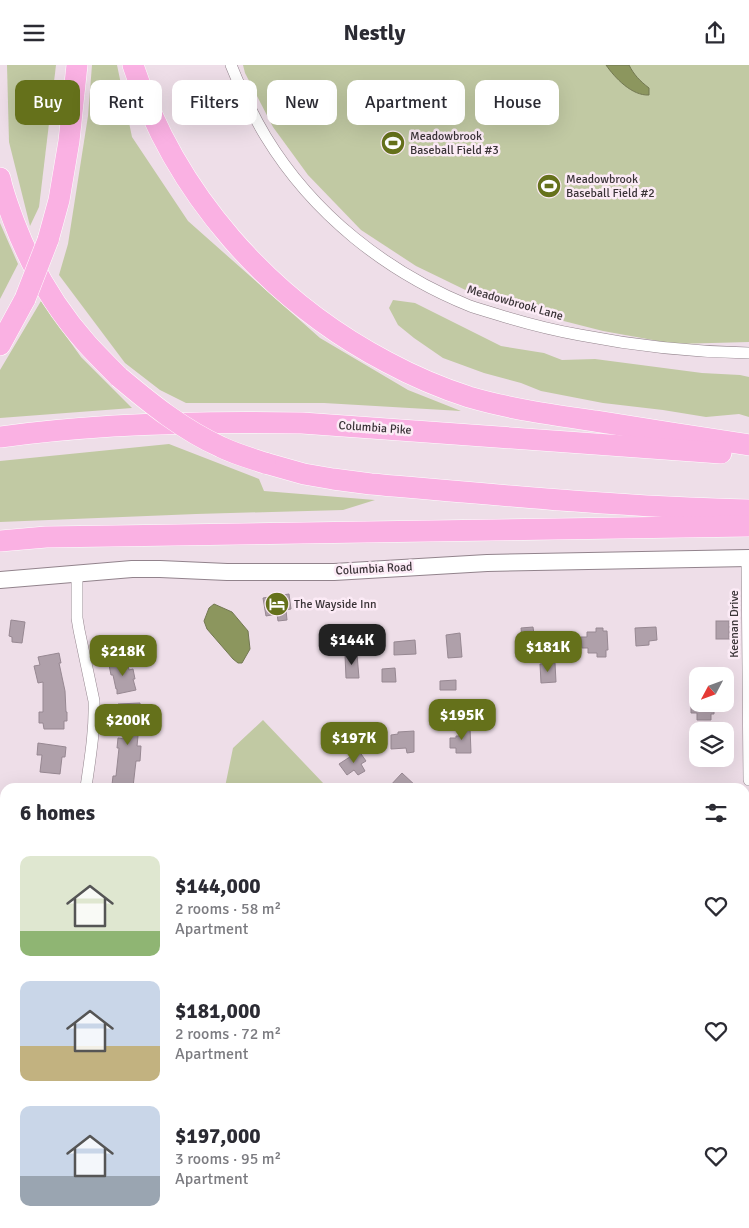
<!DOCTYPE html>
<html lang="en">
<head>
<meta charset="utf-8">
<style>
	body { margin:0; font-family:Signika,sans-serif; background:#f7f7f7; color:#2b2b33; height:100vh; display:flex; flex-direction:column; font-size:19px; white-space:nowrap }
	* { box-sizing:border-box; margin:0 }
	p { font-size:16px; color:#7c7c81 }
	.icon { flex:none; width:28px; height:28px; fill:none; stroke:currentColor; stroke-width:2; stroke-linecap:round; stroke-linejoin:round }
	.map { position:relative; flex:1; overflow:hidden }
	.sheet { position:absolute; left:0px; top:718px; width:750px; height:446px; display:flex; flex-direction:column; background:#fff; border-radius:15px 15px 0 0; box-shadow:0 5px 20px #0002 }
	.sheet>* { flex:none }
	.hud { position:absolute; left:15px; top:15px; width:720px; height:45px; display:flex; gap:10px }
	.needle { width:32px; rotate:229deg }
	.fabs { position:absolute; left:689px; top:602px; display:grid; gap:10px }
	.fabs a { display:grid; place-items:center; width:45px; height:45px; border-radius:10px; background:#fff; box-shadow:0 5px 20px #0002; font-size:25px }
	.price { position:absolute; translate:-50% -42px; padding:0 11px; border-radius:10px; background:#65711b; color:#fff; font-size:16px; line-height:32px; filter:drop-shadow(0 1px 2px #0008) }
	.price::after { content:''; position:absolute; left:50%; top:30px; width:15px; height:11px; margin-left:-8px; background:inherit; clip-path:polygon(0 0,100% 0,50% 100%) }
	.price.active { background:#222; color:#fff }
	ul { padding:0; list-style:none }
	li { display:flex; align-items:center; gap:15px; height:125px; padding:0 20px }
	li span { display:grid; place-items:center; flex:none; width:140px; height:100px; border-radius:10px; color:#555 }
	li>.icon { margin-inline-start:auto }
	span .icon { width:60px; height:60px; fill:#fffc; stroke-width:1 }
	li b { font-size:21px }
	h2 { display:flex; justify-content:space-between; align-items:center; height:60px; padding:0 20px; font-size:21px }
	.tag { padding:0 18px; border-radius:10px; background:#fff; box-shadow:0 5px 20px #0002; font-size:18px; line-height:45px }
	.tag.active { background:#65711b; color:#fff }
	header { display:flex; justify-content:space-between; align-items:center; height:65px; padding:0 20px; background:#fff; font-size:22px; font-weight:700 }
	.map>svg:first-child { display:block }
</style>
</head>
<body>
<header><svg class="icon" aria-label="menu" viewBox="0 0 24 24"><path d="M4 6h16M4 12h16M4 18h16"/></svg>Nestly<svg class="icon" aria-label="share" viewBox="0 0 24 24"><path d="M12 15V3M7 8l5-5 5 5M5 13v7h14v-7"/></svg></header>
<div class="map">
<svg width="749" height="1163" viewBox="0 0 749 1163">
	<rect width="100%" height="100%" fill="#eedee8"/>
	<g fill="#c1c9a3">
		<polygon points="7,0 56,0 39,142 30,161 9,77"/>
		<polygon points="92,0 117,0 132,72 188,156 320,273 408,325 461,346 324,338 186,338 160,325 125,298 59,210 68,179 88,51"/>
		<polygon points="243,0 749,0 749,277 675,279 603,266 544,251 484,234 416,201 361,165 308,110 273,62 245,8"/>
		<polygon points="0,158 18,199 0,234"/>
		<polygon points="393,235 415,238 501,281 544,288 562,295 595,294 702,308 740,310 749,312 749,352 739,349 706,352 663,345 603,338 541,326 521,318 484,308 443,293 414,273 398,260 389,243"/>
		<polygon points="41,236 81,292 132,343 0,353 0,305"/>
		<polygon points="169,379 259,414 264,426 375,435 343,445 196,449 0,457 0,396"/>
		<polygon points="263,655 324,719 327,722 225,722 233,683"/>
		<polygon points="323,1159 490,1159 483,1163 328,1163"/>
	</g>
	<g fill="#8c965e" stroke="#737852">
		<path d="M606 0H629C634 10 640 16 649 23V30C632 31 615 13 606 0Z"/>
		<polygon points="214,539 232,547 248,566 250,584 242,598 238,598 233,594 207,564 204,556 209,543"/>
		<polygon points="331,1159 426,1159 428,1163 336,1163"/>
	</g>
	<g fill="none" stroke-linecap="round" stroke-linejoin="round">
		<polyline stroke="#737852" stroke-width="3" points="306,1159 312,1163"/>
	</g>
	<g fill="#afa0aa" stroke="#978892">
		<polygon points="289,529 291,544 286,545 287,555 278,556 277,549 266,551 263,533"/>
		<polygon points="11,555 25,557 22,578 12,577 12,572 9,571"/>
		<rect x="716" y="556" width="13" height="18"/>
		<polygon points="533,562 534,569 546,568 547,581 523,582 521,563"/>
		<polygon points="656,562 657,575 649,576 649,580 636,581 635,563"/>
		<polygon points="596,563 603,563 603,566 607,566 608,585 606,585 606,592 597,592 597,588 588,588 588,583 582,583 581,572 587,572 587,567 596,567"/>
		<polygon points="460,568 462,592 448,593 446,570"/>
		<polygon points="415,575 416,589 394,590 394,577"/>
		<polygon points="59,588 61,598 59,598 65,626 66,647 67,647 67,656 64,656 64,664 44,664 43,658 39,658 39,647 43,647 43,617 38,618 34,601 40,600 38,592"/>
		<polygon points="357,589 359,613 346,613 345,590"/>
		<polygon points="127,596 129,605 133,604 135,614 133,614 136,625 117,629 117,624 116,624 113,610 111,610 109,600"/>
		<polygon points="555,598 556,617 541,618 540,599"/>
		<polygon points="395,603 396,617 382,617 382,604"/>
		<polygon points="456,615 456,625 440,625 440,616"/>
		<polygon points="140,638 142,661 139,661 137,681 141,681 140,696 136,696 133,722 116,722 116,720 112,720 113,711 116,711 119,683 117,683 118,673 125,674 125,649 118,649 118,639"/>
		<polygon points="691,639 714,639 714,649 711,649 711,655 697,655 697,648 691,648"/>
		<polygon points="460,662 470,662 471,688 456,688 456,683 450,683 450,673 456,673 456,671 460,671"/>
		<polygon points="414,666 414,687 407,688 406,683 391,684 391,670 398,669 398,667"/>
		<polygon points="38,678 66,682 65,692 62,692 60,709 40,707 42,690 37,690"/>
		<polygon points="359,686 366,696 361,699 365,706 358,710 354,705 347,710 339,699"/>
		<polygon points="402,708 417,722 389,722"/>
	</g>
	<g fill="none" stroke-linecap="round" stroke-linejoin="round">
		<g stroke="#92838c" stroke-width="12">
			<g id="street">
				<path d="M231 0C241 25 252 49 266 72 313 149 386 207 470 241 479 244 489 247 499 250 525 258 552 265 580 270 636 281 692 287 749 288"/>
				<polyline points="747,493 749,715"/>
				<path d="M77 509V553L79 565 94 636C95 665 90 694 86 722"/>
				<polyline points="0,1115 5,1112"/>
				<polyline points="100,1159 103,1163"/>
			</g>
		</g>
		<g stroke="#92838c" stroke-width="18">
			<polyline id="secondary" points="0,515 132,504 160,504 227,507 334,507 487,498 749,493"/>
		</g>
		<g stroke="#fff" stroke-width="22">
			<g id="highway">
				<path d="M133 0C174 128 269 235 387 297 413 311 441 323 469 332 510 344 553 350 595 356 646 364 698 372 749 380"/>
				<path d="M0 113C3 128 9 143 14 157 31 202 55 243 87 279 97 290 108 301 119 312"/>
				<polyline points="48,175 59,135 69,76 77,0"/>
				<polyline points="0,280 25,234"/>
				<path d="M0 372C100 358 201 356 302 358L721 388"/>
				<path d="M265 398 304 409 333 414 371 419C497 430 623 442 749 445"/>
				<polyline points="0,476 46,472 113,471 749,461"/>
			</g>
		</g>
		<use href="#street" stroke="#fff" stroke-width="11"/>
		<use href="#secondary" stroke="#fff" stroke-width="16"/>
		<use href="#highway" stroke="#fab1e3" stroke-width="21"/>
		<g stroke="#fff" stroke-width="22" stroke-linecap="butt">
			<g id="highway-bridge">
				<polyline points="25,234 48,175"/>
				<path d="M119 312C150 338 183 365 221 382 235 389 250 393 265 398"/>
			</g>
		</g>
		<use href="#highway-bridge" stroke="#fab1e3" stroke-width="21"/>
	</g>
	<defs>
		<g id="stadium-disc" transform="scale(1.25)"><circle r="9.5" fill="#65711b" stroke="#fcebf6"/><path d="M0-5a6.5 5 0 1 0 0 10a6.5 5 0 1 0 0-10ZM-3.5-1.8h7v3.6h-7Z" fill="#fff"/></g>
		<g id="hotel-disc" transform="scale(1.25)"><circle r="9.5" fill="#65711b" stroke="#fcebf6"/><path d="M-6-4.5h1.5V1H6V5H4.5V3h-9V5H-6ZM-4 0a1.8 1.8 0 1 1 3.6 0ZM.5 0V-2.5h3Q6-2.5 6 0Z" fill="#fff"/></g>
	</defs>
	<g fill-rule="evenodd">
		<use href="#stadium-disc" x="393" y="78"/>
		<use href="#stadium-disc" x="549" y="121"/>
		<use href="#hotel-disc" x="277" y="539"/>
	</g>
	<g text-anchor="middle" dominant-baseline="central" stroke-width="5" stroke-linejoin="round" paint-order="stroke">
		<g font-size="12" fill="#3a3337" stroke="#fcebf6" text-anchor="start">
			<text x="410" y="71">Meadowbrook<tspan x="410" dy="14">Baseball Field #3</tspan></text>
			<text x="566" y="114">Meadowbrook<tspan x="566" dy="14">Baseball Field #2</tspan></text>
			<text x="294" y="539">The Wayside Inn</text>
		</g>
		<g font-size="12" fill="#3a3337" stroke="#fcebf6">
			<text transform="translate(515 238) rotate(16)">Meadowbrook Lane</text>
			<text transform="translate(375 363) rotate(4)">Columbia Pike</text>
			<text transform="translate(374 504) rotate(-3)">Columbia Road</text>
			<text transform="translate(734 559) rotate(-90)">Keenan Drive</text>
		</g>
	</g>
</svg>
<div class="fabs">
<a><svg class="needle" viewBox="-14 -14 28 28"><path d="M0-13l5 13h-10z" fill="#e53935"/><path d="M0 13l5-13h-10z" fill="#7c7c81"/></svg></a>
<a><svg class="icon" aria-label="layers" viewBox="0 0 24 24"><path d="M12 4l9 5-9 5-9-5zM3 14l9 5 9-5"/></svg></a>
</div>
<b class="price active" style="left:352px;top:601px">$144K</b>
<b class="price" style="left:548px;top:608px">$181K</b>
<b class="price" style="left:123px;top:612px">$218K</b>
<b class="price" style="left:462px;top:676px">$195K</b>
<b class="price" style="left:128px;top:681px">$200K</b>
<b class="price" style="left:354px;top:699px">$197K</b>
<div class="hud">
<a class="tag active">Buy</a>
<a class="tag">Rent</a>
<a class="tag">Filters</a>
<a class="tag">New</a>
<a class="tag">Apartment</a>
<a class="tag">House</a>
</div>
<section class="sheet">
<h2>6 homes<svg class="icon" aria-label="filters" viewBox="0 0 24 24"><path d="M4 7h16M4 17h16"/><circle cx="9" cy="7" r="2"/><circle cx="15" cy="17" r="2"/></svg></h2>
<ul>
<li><span style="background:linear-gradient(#dfe7d0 75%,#8fb573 0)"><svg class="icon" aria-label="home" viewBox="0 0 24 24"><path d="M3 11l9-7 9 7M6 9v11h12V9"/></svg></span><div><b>$144,000</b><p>2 rooms · 58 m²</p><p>Apartment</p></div><svg class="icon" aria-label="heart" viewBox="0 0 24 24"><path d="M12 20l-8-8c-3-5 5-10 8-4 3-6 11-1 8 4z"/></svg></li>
<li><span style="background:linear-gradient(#c9d6e8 65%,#c2b280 0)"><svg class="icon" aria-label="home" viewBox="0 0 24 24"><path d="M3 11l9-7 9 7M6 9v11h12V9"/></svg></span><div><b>$181,000</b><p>2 rooms · 72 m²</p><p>Apartment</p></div><svg class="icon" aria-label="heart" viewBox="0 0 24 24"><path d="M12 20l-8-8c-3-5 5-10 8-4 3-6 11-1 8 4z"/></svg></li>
<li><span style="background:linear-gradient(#c9d6e8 70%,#9aa5b1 0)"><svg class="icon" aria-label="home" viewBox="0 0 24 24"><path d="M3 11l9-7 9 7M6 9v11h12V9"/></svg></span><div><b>$197,000</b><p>3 rooms · 95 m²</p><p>Apartment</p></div><svg class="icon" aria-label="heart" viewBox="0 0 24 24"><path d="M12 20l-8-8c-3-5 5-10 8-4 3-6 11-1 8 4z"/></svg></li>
</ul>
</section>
</div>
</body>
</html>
